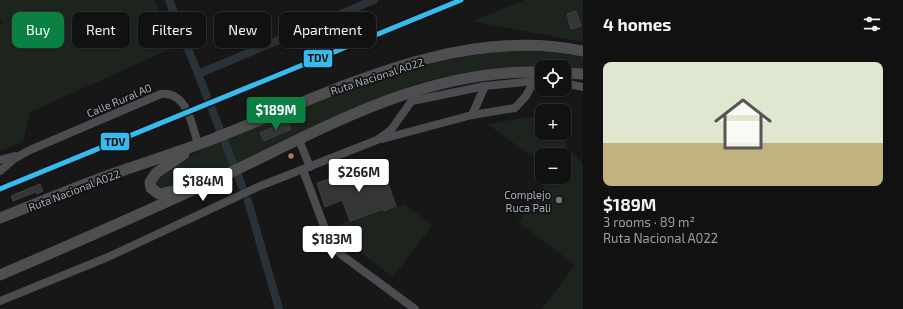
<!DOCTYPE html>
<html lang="en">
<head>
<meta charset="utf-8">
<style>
	body { margin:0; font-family:"Exo 2",sans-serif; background:#1a1a1a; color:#f1f3f6; height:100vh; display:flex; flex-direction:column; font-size:15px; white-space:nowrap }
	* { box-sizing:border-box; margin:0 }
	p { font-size:13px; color:#9c9d9f }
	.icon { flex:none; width:22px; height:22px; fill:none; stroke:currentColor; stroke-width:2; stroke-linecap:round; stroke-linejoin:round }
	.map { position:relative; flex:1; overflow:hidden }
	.drawer { display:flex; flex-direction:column; background:#111; width:320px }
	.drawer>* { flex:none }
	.guide { position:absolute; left:12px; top:12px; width:380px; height:36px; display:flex; gap:8px }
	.buttons { position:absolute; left:535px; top:60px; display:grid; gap:8px }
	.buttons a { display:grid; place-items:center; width:36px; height:36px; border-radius:8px; background:#111; box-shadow:0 1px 3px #0004,0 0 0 1px #303131; font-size:20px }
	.price { position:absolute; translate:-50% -34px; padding:0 9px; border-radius:4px; background:#fff; color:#222; font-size:13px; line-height:26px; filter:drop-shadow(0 1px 2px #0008) }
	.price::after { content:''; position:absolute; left:50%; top:24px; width:12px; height:9px; margin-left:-6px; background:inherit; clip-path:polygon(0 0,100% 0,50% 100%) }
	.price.active { background:#0b8043; color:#fff }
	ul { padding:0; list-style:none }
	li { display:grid; align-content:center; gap:8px; height:212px; padding:0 20px }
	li+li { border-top:1px solid #303131 }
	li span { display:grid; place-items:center; height:124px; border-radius:8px; color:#555 }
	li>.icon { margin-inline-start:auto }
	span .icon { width:72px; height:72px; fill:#fffc; stroke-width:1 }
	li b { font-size:17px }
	h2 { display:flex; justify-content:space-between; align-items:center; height:48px; padding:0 20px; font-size:17px }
	.chip { padding:0 14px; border-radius:8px; background:#111; box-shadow:0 1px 3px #0004,0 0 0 1px #303131; font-size:14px; line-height:36px }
	.chip.active { background:#0b8043; color:#fff }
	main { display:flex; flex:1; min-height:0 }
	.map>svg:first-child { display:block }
</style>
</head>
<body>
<main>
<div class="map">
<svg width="583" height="309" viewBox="0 0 583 309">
	<rect width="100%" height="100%" fill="#171717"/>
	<g fill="#1d241e">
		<polygon points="0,0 155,0 173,48 30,112 23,142 0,151 0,24 3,22 0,18"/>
		<polygon points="525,0 583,0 583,42 472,21"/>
		<path d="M513 49 559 53 583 57V68L518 67 498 69 442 77 419 83 377 99 209 177 163 189 156 187 154 180C186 153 227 139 265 123 295 111 326 97 357 85 408 68 460 56 513 49Z"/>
		<polygon points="542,115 542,133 563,133 567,148 583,164 583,309 542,309 575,265 518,222 551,177 564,177 564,155 542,155 542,163 487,124"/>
		<polygon points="404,204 432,225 393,277 343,239 339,235 335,226 383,209 384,211"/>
	</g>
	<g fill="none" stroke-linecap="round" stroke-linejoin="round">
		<g stroke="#2a3239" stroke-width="8">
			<polyline points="169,0 242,186"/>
			<polyline points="198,74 374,0"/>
			<polyline points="248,201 279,309"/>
		</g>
	</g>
	<g fill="#353536" stroke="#3f4043">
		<polygon points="576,11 581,26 571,29 567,14"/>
		<polygon points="287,121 291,129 264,141 260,133"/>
		<polygon points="382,166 396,206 384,211 383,209 350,221 342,200 325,207 317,183 351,171 353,176"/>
		<polygon points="40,184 43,191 37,194 36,192 13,201 11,196"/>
	</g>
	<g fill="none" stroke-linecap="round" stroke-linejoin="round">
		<g stroke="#4b4c50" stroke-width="8">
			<polyline points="564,83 583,87"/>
			<polyline points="412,101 485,86 534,81"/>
			<polyline points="472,115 485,86"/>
			<polyline points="382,139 472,115 515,108 526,96 534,81 542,81"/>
			<polyline points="299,140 310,167"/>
			<polyline points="0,160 15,156"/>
			<polyline points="303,170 331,245 343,256 415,309"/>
			<path d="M0 171 14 159 30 150 161 94C187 91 192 125 198 144"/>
			<polyline points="0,301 108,257 260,186 377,140 391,130 420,89"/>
		</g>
		<g stroke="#4e4e51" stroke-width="11">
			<polyline points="564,73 583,74"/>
			<polyline points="181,190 159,194 151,188 150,182 156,173 184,154"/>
			<path d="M0 218C38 203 76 187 115 173 145 163 175 153 205 142 324 97 452 24 583 51"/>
			<path d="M0 275C70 245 141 214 210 182 319 132 418 69 542 72"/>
		</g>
		<g stroke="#111113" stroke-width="8">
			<polyline id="rail-1" points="0,189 461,0"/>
		</g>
		<use href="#rail-1" stroke="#37bbed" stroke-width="5"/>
	</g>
	<circle fill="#b07c57" stroke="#111113" stroke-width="1.5" cx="291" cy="156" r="3.5"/>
	<circle fill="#757880" stroke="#111113" stroke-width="1.5" cx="559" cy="200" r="4"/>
	<g text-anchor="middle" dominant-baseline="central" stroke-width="3.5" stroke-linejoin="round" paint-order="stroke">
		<g font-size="11" fill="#a8adb8" stroke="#111113">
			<text transform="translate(377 76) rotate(-18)">Ruta Nacional A022</text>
			<text transform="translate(119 100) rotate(-23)">Calle Rural A0</text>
			<text transform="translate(74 190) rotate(-21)">Ruta Nacional A022</text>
		</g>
		<g font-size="11" fill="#a8adb8" stroke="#111113" text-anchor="end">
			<text x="551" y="194">Complejo<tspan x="551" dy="13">Ruca Pali</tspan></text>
		</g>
	</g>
	<g stroke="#111113" stroke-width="1.5">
		<rect x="303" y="49" width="30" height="19" rx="4" fill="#37bbed"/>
		<rect x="100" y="132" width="30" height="19" rx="4" fill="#37bbed"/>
	</g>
	<g font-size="11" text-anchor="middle" font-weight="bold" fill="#111">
		<text x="318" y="62">TDV</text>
		<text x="115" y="146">TDV</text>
	</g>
</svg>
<div class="buttons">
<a><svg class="icon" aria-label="locate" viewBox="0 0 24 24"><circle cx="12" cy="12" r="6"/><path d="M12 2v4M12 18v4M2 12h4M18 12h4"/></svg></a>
<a>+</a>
<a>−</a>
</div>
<b class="price active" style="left:276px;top:131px">$189M</b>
<b class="price" style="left:359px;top:193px">$266M</b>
<b class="price" style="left:203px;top:202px">$184M</b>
<b class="price" style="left:332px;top:260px">$183M</b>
<div class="guide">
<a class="chip active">Buy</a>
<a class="chip">Rent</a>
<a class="chip">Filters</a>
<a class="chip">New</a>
<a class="chip">Apartment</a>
</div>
</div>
<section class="drawer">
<h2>4 homes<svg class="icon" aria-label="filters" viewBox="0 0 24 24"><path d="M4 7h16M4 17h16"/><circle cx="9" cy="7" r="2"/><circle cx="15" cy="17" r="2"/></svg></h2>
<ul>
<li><span style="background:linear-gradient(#dfe7d0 65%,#c2b280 0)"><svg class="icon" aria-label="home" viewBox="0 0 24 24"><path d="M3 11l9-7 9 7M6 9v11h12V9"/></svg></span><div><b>$189M</b><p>3 rooms · 89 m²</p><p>Ruta Nacional A022</p></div></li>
</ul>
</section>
</main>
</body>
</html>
